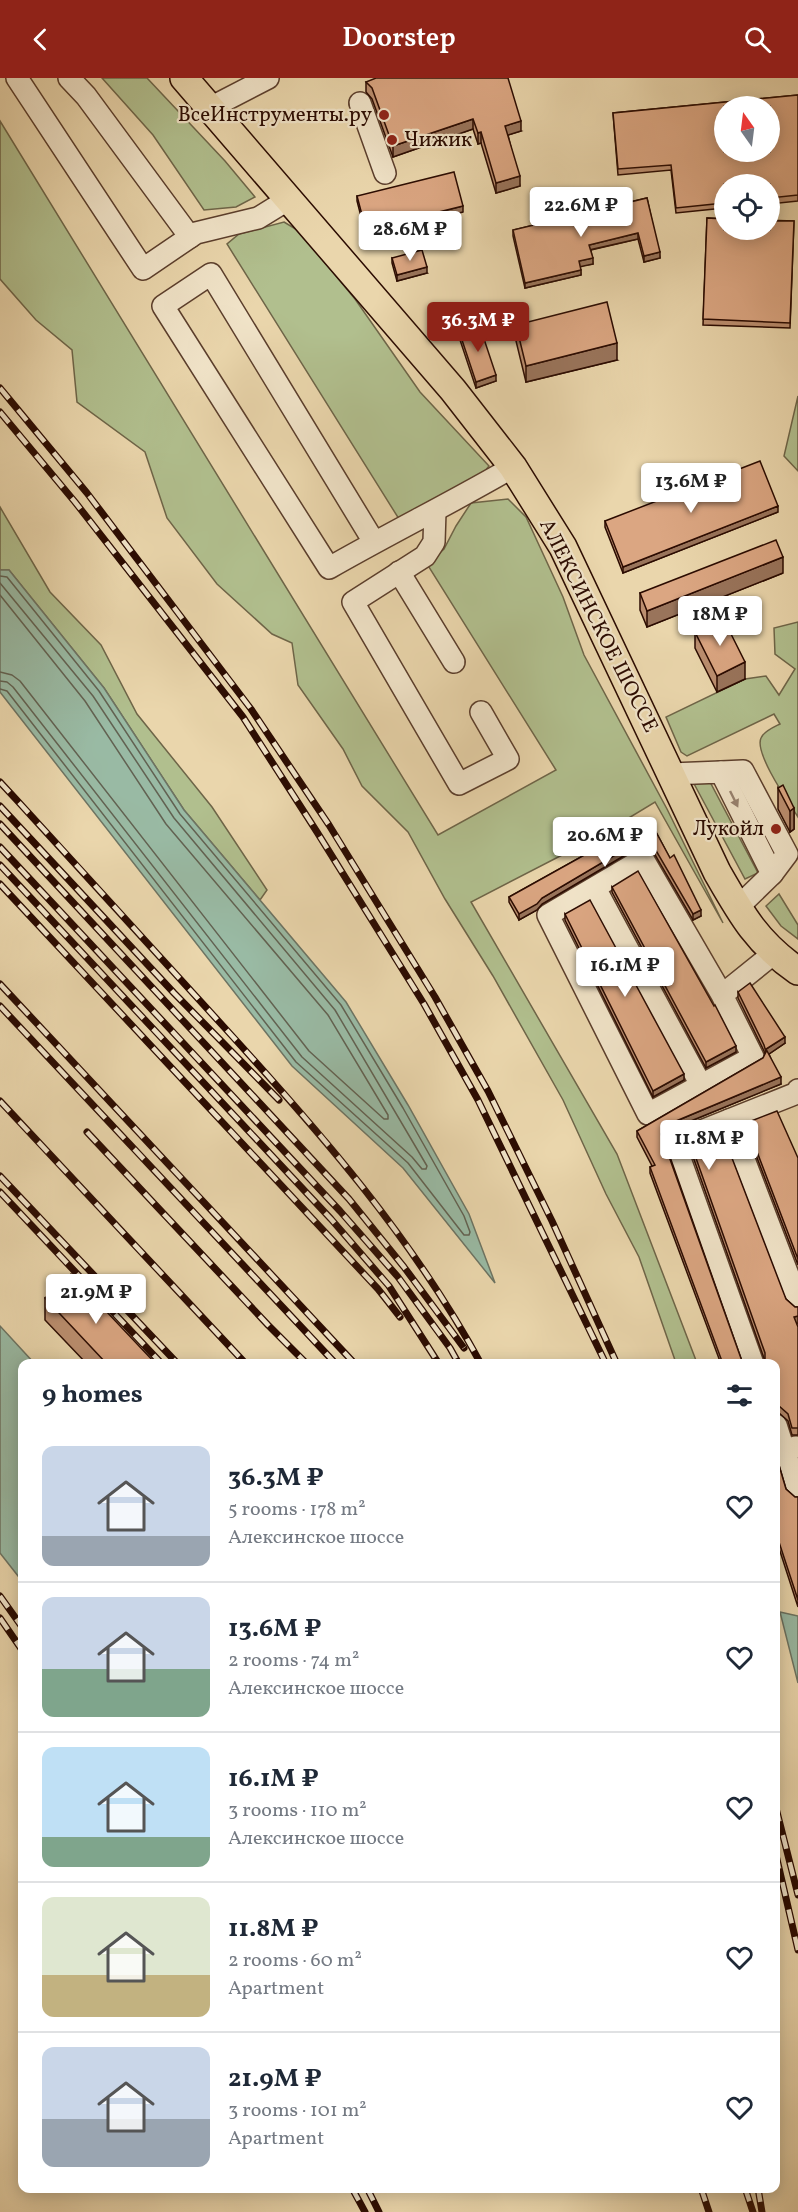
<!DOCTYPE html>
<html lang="en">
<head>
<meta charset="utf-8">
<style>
	body { margin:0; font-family:Vollkorn,serif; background:#f2f2f3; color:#1f2937; height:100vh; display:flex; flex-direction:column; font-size:22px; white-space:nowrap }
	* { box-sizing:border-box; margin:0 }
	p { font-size:20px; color:#747a83 }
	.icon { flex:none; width:33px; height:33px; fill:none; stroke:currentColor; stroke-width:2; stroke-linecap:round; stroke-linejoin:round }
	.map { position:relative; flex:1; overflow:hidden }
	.panel { position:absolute; left:18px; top:1281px; width:762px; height:834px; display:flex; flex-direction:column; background:#fff; border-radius:12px; box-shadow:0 3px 15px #0003 }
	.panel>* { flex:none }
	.needle { width:39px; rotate:346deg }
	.fabs { position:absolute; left:714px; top:18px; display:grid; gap:12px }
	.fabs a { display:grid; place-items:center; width:66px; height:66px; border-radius:50%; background:#fff; box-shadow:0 3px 15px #0003; font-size:30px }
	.price { position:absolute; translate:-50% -51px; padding:0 14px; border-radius:6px; background:#fff; color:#222; font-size:20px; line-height:39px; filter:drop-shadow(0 2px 3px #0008) }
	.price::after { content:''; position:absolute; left:50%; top:36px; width:18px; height:14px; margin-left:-9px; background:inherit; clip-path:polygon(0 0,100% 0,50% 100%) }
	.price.on { background:#8f2418; color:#fff }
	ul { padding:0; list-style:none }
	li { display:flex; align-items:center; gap:18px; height:150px; padding:0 24px }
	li+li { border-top:2px solid #e0e1e3 }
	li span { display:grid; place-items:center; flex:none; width:168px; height:120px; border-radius:12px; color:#555 }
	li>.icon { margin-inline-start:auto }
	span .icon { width:72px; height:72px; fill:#fffc; stroke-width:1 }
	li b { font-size:26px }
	h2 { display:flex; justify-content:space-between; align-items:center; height:72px; padding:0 24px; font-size:26px }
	header { display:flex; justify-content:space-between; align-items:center; height:78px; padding:0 24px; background:#8f2418; color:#fff; font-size:27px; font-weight:600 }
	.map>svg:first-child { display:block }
</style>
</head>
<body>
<header><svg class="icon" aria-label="back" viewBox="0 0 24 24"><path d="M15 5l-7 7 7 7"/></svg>Doorstep<svg class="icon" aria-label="search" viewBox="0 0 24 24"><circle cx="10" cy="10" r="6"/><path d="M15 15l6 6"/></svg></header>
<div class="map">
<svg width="798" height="2134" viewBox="0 0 798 2134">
	<rect width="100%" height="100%" fill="#ead6ac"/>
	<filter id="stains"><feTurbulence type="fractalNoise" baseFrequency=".00333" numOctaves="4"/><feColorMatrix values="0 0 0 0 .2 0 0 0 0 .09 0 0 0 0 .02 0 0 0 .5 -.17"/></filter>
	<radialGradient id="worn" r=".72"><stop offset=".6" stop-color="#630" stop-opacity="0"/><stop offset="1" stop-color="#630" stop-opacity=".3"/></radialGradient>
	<g fill="#b1bf8e" stroke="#6e6548" stroke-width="1.5">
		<polygon points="102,0 147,0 225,83 255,119 236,129 204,132 153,57"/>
		<polygon points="0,43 438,757 556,692 427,486 444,471 456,448 471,425 508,421 526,439 563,519 584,577 667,731 723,845 655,724 599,758 471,824 617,1076 697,1285 676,1285 639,1179 606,1116 563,1022 493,898 445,821 408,754 362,708 343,671 298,607 292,565 272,556 217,506 167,440 145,374 77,324 72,272 36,242 0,201"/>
		<polygon points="284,144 299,153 355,221 420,314 489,388 482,397 399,441 227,166 239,156"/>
		<polygon points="798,318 798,393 784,378"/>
		<polygon points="0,429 50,514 101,567 137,636 212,729 267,812 260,822 184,732 104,610 9,492 0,492"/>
		<path d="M798 544V739C789 725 754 675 761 660 764 653 774 649 780 646L774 636 687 678 681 674 666 639 745 601 766 598 779 617 795 591 775 576 774 550Z"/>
		<polygon points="692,702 710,704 758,795 745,801"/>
		<polygon points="779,816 798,847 798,861 781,848 766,828"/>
	</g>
	<g fill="#99baa4" stroke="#6d7463" stroke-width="1.5">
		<polygon points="0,492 9,492 104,610 184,732 346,924 408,1027 469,1136 495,1205 403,1090 292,988 0,614"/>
		<polygon points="0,1248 34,1285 22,1286 22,1503 0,1475"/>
		<polygon points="780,1534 798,1538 798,1605"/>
	</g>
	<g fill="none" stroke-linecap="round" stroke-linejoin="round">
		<g stroke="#626252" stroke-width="1.5">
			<polyline points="0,498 7,499 99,613 180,736 341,927 403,1030 464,1138 470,1154 469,1157 464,1157 408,1085 296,984 7,613 0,611"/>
			<polyline points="0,505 93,618 174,740 335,932 427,1088 426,1091 422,1091 412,1079 302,979 13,609 7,604 0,603"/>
			<polyline points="0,517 85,623 166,746 328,937 388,1037 388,1041 384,1041 309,973 20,603 12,597 0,594"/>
		</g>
		<g stroke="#5b3e2c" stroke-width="24">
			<g id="minor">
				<polyline points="17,0 143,191 196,155 258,140 289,121"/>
				<polyline points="69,0 86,18 190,159"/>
				<polyline points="360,25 385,95"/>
				<polyline points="210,30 268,0"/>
				<polyline points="435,433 434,464 425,478 353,524 459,706 508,681 481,634"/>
				<path d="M374 464 211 196 163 228 329 490C390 455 453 424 513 389"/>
				<polyline points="399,494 454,584"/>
				<polyline points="721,694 743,693 787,776 772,796"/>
				<polyline points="671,696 721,694 772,796 737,830"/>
				<polyline points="595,810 701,1007"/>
				<polyline points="722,917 753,979 648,1036 548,837 643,781 722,917 773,876"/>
				<polyline points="729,1042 798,1223"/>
				<polyline points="753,1286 674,1064 797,1015 798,1012"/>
				<polyline points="776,1347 784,1372 796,1369"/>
				<polyline points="784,1372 798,1413"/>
			</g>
		</g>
		<g stroke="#2b0b01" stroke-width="30">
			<path id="major" d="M184 0 453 312 513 389 563 469 717 794C741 836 757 865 798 893"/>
		</g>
		<use href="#minor" stroke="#f1e4c9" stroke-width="21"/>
		<use href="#major" stroke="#ead6ac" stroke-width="27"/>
		<g stroke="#2b0b01" stroke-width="7">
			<g id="rail">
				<polyline points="0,310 87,415 251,631 329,747 435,919 488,1013 552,1143 617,1286"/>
				<polyline points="0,334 75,424 243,639 317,754 424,926 478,1022 606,1286"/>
				<path d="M0 704C75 785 149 867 223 948 319 1053 413 1160 481 1286"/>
				<polyline points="0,728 174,915 279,1022"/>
				<polyline points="0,746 349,1121 404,1189 464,1270"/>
				<polyline points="0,769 340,1133 398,1199 450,1270 459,1286"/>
				<polyline points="0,787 331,1141 389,1208 439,1286"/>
				<polyline points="0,806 378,1211 400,1239"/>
				<polyline points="0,906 355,1286"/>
				<polyline points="0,928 336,1286"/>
				<polyline points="0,1023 246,1286"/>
				<polyline points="87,1054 268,1247 307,1286"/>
				<polyline points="0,1098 178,1286"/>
				<polyline points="0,1114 162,1286"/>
				<polyline points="0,1518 22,1549"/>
				<polyline points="0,1540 22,1572"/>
				<polyline points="776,1730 798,1817"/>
				<polyline points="776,1777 798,1872"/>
				<polyline points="352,2110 365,2134"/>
				<polyline points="367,2110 379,2134"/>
				<polyline points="701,2110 709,2134"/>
				<polyline points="745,2110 753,2134"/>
				<polyline points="758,2110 762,2134"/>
			</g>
		</g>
		<use href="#rail" stroke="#f1e4c9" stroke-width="4.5" stroke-dasharray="14" stroke-linecap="butt"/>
	</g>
	<g fill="#bc8f70" stroke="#2b0b01" stroke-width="1.5">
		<polygon points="366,4 521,53 508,57 520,108 496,115 481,65 478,66 473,51 393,79 372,21 366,14"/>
		<polygon points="798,17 798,123 770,126 770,106 724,106 724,130 676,135 671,92 618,97 613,35"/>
		<polygon points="357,118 463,134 366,158 357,123"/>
		<polygon points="647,120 660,180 644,184 638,161 591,172 593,186 580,188 581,197 525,210 513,158 513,152"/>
		<polygon points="707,140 794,143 790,250 703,247"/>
		<polygon points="392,180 427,195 397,203 392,185"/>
		<polygon points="516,247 617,282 526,304 516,263"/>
		<polygon points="459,253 496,303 476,310 459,259"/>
		<polygon points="778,434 623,495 605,449 605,443"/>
		<polygon points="783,495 647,549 640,532 640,515"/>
		<polygon points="695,554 745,601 717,614 695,570"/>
		<polygon points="778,710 794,730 794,751 790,754 778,731"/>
		<polygon points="649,741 701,838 693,842 654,775 644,768 637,770 542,826 537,832 519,842 509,824 509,819"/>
		<polygon points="612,809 736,974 706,990 612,814"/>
		<polygon points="565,836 684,1002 653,1019 565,842"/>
		<polygon points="738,914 785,965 769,976 781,1006 669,1052 664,1056 663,1059 743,1286 721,1286 650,1095 650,1089 652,1088 637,1059 637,1053 763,980 765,976 764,973 738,920"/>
		<polygon points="746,1045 798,1080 798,1187 746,1051"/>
		<polygon points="691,1066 786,1221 795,1229 798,1229 798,1245 796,1245 798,1249 798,1357 792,1357 788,1343 779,1335 776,1335 776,1286 765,1283 691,1073"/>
		<polygon points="45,1220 156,1286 87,1286 45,1242"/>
		<polygon points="776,1377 786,1411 795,1419 798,1419 798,1529 776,1461"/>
	</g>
	<g fill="#99745b" stroke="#2b0b01" stroke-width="1.5">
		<polygon points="473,41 473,51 393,79 393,68"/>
		<polygon points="521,43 521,53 505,58 505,48"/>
		<polygon points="481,54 481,65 478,66 478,55"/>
		<polygon points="520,98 520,108 496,115 496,105"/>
		<polygon points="463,128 463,134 366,158 366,152"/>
		<polygon points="638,155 638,161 589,172 589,167"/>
		<polygon points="660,174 660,180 644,184 644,178"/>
		<polygon points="593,180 593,186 579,189 579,183"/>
		<polygon points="427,189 427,195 397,203 397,197"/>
		<polygon points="581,192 581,197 525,210 525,205"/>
		<polygon points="617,265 617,282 526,304 526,288"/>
		<polygon points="496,297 496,303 476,310 476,304"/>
		<polygon points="778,428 778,434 623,495 623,489"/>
		<polygon points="783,479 783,495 647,549 647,533"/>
		<polygon points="745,584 745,601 717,614 717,598"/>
		<polygon points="794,730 794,751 790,754 790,733"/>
		<polygon points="644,763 644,768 637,770 542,826 537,832 519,842 519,836 542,820 637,764"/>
		<polygon points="701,832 701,838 693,842 693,836"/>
		<polygon points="785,959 785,965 766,978 766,971"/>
		<polygon points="736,968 736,974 706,990 706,984"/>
		<polygon points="684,996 684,1002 653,1019 653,1013"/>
		<polygon points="781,999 781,1006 669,1052 664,1056 661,1062 661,1056 664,1050 669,1046"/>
		<polygon points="798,1238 798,1245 794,1246 794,1239"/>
	</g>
	<g fill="#dba682" stroke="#2b0b01" stroke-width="1.5" fill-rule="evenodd">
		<polygon points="376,0 508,0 521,43 505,48 520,98 496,105 481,54 478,55 473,41 393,68 372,10 366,4"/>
		<path d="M798 17V117L770 120V106H724V125L676 130 671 87 618 91 613 35ZM724 28H770V74H724Z"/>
		<polygon points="454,94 463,128 366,152 357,118"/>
		<polygon points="647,120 660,174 644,178 638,155 589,167 593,180 579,183 581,192 525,205 513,152"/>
		<polygon points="707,140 724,141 724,152 770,152 770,143 794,143 790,245 703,241"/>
		<polygon points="422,172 427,189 397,197 392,180"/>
		<polygon points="607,224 617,265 526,288 516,247"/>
		<polygon points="479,246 496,297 476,304 459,253"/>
		<polygon points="760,383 778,428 623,489 605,443"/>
		<polygon points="776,462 783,479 647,533 640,515"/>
		<polygon points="723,540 745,584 717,598 695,554"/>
		<polygon points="783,707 794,730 790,733 778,710"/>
		<polygon points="649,741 670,780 674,777 701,832 693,836 654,769 644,763 637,764 542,820 537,826 519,836 509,819"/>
		<polygon points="638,793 714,928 715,927 736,968 706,984 612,809"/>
		<polygon points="590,822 684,996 653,1013 565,836"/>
		<polygon points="750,905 785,959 766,971 781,999 669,1046 664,1050 661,1056 743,1286 723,1286 650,1089 655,1087 637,1053 763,980 766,974 764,967 738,914"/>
		<polygon points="777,1033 798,1080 798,1181 746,1045"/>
		<polygon points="722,1054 786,1221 795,1229 798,1229 798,1238 794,1239 798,1249 798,1350 792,1350 788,1336 779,1328 776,1328 776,1286 763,1286 765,1282 765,1275 691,1066"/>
		<polygon points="71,1196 156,1286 107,1286 45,1220"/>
		<polygon points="776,1377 786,1411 795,1419 798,1419 798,1522 776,1455"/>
	</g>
	<defs><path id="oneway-solid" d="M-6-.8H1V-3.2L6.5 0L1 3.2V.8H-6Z" transform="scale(1.5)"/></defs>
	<use fill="#98826f" href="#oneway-solid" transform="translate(734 721) rotate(64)"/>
	<g fill="#8f2418" stroke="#f1e4c9" stroke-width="2">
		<circle cx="384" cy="37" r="6"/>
		<circle cx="392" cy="62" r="6"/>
		<circle cx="776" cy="751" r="6"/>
	</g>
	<g text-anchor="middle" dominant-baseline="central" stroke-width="4.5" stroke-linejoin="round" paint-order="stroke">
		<g font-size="21" fill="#2b0b01" stroke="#f1e4c9" text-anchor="end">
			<text x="372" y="37">ВсеИнструменты.ру</text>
			<text x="404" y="62" text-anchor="start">Чижик</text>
			<text x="764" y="751">Лукойл</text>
		</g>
		<g font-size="21" fill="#2b0b01" stroke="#f1e4c9">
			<text transform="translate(598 548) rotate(63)">АЛЕКСИНСКОЕ ШОССЕ</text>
		</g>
	</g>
	<rect width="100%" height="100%" filter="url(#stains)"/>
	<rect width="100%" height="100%" fill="url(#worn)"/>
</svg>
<div class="fabs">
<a><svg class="needle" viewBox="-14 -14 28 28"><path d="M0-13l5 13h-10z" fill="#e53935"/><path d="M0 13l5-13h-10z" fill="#747a83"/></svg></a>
<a><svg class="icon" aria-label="locate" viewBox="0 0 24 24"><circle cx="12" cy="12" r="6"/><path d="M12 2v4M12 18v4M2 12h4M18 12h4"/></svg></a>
</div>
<b class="price" style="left:581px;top:160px">22.6M ₽</b>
<b class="price" style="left:410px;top:184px">28.6M ₽</b>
<b class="price on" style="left:478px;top:275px">36.3M ₽</b>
<b class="price" style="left:691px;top:436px">13.6M ₽</b>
<b class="price" style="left:720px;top:569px">18M ₽</b>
<b class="price" style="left:605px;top:790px">20.6M ₽</b>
<b class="price" style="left:625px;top:920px">16.1M ₽</b>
<b class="price" style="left:709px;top:1093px">11.8M ₽</b>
<b class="price" style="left:96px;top:1247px">21.9M ₽</b>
<section class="panel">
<h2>9 homes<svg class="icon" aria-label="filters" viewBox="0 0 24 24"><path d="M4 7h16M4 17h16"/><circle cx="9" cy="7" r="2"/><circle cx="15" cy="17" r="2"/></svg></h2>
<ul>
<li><span style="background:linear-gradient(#c9d6e8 75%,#9aa5b1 0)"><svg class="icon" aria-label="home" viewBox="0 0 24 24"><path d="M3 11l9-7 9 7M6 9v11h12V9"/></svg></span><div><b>36.3M ₽</b><p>5 rooms · 178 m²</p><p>Алексинское шоссе</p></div><svg class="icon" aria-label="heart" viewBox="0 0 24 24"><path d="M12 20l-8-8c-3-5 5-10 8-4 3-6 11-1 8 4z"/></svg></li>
<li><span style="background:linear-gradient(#c9d6e8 60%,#7fa58c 0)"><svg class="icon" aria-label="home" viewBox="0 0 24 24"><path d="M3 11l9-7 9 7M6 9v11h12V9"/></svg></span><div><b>13.6M ₽</b><p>2 rooms · 74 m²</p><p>Алексинское шоссе</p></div><svg class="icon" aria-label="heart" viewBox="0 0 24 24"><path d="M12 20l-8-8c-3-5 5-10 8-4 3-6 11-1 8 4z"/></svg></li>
<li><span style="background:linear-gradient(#bfe0f5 75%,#7fa58c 0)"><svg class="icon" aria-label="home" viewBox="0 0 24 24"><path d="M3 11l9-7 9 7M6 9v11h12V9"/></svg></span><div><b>16.1M ₽</b><p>3 rooms · 110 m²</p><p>Алексинское шоссе</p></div><svg class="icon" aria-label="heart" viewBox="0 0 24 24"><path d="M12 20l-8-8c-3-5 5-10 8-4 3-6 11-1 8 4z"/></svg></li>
<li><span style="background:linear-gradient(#dfe7d0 65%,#c2b280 0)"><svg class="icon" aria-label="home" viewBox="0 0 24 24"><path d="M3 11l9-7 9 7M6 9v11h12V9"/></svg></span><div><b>11.8M ₽</b><p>2 rooms · 60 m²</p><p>Apartment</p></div><svg class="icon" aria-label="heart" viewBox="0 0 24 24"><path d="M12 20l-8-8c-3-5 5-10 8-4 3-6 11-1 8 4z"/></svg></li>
<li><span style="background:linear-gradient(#c9d6e8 60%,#9aa5b1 0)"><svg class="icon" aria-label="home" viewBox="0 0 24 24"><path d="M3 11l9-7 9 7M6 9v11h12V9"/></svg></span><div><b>21.9M ₽</b><p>3 rooms · 101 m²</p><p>Apartment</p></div><svg class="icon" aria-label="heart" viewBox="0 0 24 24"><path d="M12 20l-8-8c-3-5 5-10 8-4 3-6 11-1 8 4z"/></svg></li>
</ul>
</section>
</div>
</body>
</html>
